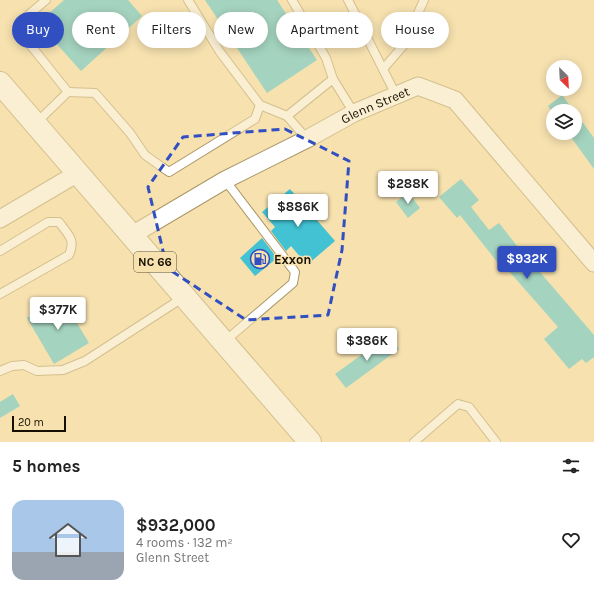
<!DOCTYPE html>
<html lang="en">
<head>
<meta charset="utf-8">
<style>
	body { margin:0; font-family:Karla,sans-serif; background:#f2f2f2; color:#222; height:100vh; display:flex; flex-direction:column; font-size:15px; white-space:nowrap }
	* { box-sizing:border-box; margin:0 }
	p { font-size:13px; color:#767676 }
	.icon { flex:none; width:22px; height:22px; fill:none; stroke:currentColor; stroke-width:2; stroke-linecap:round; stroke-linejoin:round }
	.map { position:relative; height:442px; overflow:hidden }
	.drawer { display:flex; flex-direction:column; background:#fff; flex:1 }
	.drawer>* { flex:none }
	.guide { position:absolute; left:12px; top:12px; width:570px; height:36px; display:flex; gap:8px }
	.needle { width:26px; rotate:156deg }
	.fabs { position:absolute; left:546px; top:60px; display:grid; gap:8px }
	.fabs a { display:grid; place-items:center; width:36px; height:36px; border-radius:50%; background:#fff; box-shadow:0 2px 10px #0003; font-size:20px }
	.scale { position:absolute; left:12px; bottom:10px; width:54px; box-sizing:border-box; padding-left:4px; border:2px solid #171001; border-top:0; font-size:11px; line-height:14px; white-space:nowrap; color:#171001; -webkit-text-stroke:3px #f6e1af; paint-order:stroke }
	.price { position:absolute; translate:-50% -34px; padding:0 9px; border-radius:4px; background:#fff; color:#222; font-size:13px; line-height:26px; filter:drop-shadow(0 1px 2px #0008) }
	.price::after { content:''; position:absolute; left:50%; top:24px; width:12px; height:9px; margin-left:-6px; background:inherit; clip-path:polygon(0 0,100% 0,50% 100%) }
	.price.on { background:#314fc0; color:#fff }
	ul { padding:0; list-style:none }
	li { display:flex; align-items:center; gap:12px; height:100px; padding:0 12px }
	li span { display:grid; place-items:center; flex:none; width:112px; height:80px; border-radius:12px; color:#555 }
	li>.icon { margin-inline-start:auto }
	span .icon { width:48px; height:48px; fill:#fffc; stroke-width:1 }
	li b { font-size:17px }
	h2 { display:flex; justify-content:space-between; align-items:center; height:48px; padding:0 12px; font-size:17px }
	.chip { padding:0 14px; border-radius:18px; background:#fff; box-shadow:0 2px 10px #0003; font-size:14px; line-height:36px }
	.chip.on { background:#314fc0; color:#fff }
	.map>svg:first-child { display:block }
</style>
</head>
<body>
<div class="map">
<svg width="594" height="442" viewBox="0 0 594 442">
	<rect width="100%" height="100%" fill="#f6e1af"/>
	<g fill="#42c2d2">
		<polygon points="64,0 128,0 142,16 81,71 38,23"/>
		<polygon points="205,0 277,0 317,60 267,93"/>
		<polygon points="562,95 574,111 553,111 553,113 548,106"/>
		<polygon points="575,112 594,138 594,169 568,133 575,133"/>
		<polygon points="461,179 479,200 471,207 489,230 499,223 532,265 533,264 594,335 594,357 586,363 582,359 569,369 544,339 558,327 500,261 498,263 460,215 457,218 439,197"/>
		<polygon points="290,189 335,241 307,265 291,246 286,251 271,231 275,227 262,212"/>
		<polygon points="408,192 420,208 408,218 396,202"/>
		<polygon points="262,238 277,258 255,276 240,258"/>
		<polygon points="62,298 89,343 54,364 27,318"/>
		<polygon points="389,335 399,349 346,388 335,374"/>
		<polygon points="13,394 20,406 0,418 0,402"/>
	</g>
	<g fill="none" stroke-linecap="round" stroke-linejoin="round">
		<g stroke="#ab9767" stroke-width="10">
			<g id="service">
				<polyline points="188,0 220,52 260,105 287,116 333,79 354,113"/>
				<polyline points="292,0 326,58 333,79"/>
				<polyline points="348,0 396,95"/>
				<polyline points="383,69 403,46 424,0"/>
				<polyline points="68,92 95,93 130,133 145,155 169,172 255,119 260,105"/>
				<polyline points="287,116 307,139"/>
				<polyline points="35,124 68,92 20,32 26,17 46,0"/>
				<path d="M0 251 48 222H59C68 235 76 239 69 255L0 294"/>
				<polyline points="224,342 293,283 295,272 225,180"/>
				<polyline points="0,371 12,366 24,365 37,371 63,370 85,361 184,297"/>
				<polyline points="414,442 458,404 469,407 496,442"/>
			</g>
		</g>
		<g stroke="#ab9767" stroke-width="19">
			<g id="minor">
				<polyline points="0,219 78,173"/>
				<path id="s1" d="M132 235 225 180 307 139 354 113 418 86 455 100 594 263"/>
			</g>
		</g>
		<g stroke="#ab9767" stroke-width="24">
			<polyline id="primary" points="0,83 310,442"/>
		</g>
		<use href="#service" stroke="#fff" stroke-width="8"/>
		<use href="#minor" stroke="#fff" stroke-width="17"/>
		<use href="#primary" stroke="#fff" stroke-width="22"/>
	</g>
	<path d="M0 0H594V442H0ZM285 129 349 161 342 250 328 315 246 320 167 268 148 187 183 137Z" fill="#f6e1af" fill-opacity=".55" fill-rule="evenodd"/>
	<path fill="none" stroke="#314fc0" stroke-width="3" stroke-dasharray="8 5" stroke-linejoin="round" d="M285 129 349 161 342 250 328 315 246 320 167 268 148 187 183 137Z"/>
	<defs>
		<g id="fuel-ring" transform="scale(1)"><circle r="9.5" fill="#f6e1af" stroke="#314fc0" stroke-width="1.5"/><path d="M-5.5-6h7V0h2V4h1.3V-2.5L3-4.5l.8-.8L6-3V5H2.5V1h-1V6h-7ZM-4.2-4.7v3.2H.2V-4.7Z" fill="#314fc0"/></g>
	</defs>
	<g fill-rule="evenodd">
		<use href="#fuel-ring" x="260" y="259"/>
	</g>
	<g text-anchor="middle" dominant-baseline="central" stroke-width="3" stroke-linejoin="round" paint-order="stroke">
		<rect fill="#f6e1af" stroke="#5a4f35" stroke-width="1" x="134" y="252" width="42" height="20" rx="3"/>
		<g font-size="12" font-weight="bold" fill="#171001">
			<text x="155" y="262">NC 66</text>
		</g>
		<g font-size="13" fill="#171001" stroke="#f6e1af">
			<text stroke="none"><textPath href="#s1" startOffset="276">Glenn Street</textPath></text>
		</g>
		<g font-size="13" font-weight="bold" fill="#171001" stroke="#f6e1af" text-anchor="start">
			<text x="274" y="259">Exxon</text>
		</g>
	</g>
</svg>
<div class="fabs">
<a><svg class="needle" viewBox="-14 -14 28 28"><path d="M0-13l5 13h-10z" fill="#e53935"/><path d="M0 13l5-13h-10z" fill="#767676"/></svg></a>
<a><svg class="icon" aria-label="layers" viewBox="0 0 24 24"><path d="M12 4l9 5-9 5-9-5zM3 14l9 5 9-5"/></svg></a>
</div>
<div class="scale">20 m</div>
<b class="price" style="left:408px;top:205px">$288K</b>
<b class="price" style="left:298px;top:228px">$886K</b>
<b class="price on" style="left:527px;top:280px">$932K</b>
<b class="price" style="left:58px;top:331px">$377K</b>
<b class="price" style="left:367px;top:362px">$386K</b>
<div class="guide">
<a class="chip on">Buy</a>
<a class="chip">Rent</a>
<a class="chip">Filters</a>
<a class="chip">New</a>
<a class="chip">Apartment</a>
<a class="chip">House</a>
</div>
</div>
<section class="drawer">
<h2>5 homes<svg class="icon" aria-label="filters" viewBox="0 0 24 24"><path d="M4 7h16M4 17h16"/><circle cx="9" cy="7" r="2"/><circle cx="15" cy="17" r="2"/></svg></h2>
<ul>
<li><span style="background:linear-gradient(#a9c7e8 65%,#9aa5b1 0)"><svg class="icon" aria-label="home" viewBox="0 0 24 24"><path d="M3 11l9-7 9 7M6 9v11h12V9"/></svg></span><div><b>$932,000</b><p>4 rooms · 132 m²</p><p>Glenn Street</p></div><svg class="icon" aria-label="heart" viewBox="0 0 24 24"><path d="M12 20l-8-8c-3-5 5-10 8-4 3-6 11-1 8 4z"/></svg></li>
</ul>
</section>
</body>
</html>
